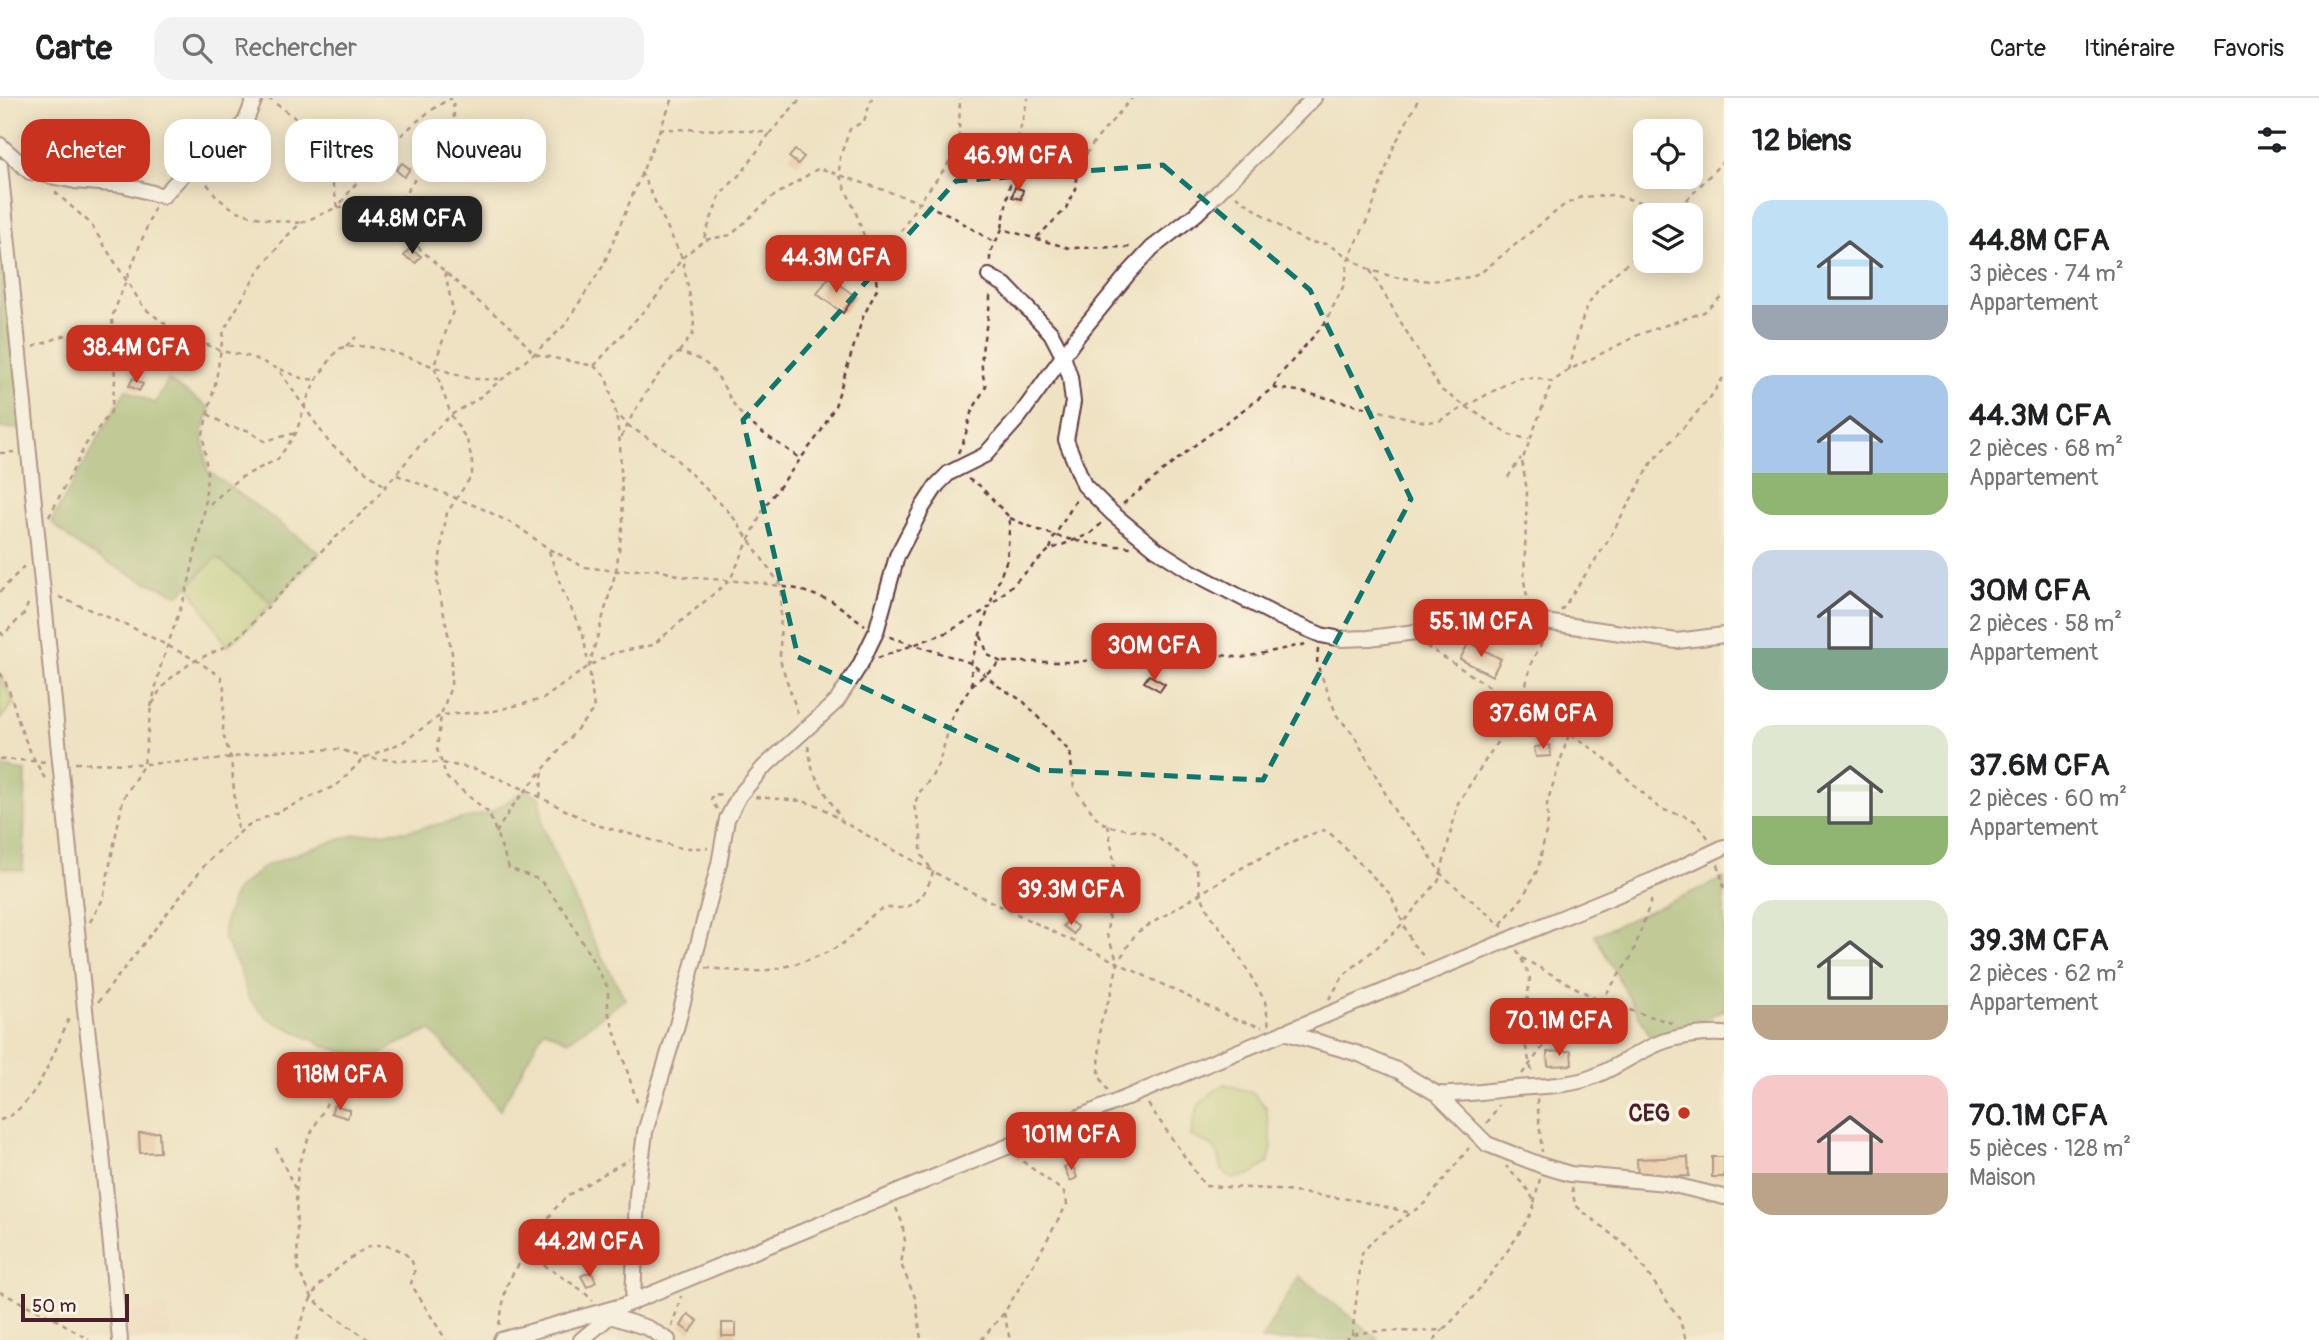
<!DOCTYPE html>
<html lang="fr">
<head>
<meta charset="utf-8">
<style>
	body { margin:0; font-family:Pangolin,sans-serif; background:#f2f2f2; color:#202124; height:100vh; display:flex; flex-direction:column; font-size:26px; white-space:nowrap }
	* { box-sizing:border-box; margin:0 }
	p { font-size:23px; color:#757577 }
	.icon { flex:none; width:38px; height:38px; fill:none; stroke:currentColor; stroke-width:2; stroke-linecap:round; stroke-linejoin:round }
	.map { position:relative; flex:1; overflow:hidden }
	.details { display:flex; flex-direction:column; background:#fff; width:595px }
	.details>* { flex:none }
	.hud { position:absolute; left:21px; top:21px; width:665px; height:63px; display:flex; gap:14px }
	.controls { position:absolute; left:1633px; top:21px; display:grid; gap:14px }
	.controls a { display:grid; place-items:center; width:70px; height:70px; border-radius:14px; background:#fff; box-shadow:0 4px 18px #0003; font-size:35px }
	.scale { position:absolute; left:21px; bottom:18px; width:108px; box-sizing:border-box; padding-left:7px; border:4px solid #4a1f2b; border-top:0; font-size:19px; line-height:24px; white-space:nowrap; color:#4a1f2b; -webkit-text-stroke:5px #fcf5e5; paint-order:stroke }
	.price { position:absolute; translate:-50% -60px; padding:0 16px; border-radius:14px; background:#c8321e; color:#fff; font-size:23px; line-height:46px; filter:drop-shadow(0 2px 4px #0008) }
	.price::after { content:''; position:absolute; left:50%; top:42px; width:21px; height:16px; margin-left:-10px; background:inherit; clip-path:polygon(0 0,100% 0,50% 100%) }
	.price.current { background:#222; color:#fff }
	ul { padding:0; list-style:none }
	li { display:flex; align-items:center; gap:21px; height:175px; padding:0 28px }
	li span { display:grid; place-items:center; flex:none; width:196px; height:140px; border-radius:21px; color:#555 }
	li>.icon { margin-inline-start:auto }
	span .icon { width:84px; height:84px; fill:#fffc; stroke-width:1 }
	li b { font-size:30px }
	h2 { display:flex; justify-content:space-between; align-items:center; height:84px; padding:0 28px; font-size:30px }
	.tag { padding:0 24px; border-radius:21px; background:#fff; box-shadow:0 4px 18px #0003; font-size:24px; line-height:63px }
	.tag.current { background:#c8321e; color:#fff }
	header { display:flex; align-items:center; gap:42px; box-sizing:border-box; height:98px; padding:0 35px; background:#fff; border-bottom:2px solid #e0e0e0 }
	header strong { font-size:33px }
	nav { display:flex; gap:38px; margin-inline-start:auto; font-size:24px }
	.search { width:490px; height:63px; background:#f2f2f2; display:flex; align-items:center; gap:18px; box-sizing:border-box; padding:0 24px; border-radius:21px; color:#757577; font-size:26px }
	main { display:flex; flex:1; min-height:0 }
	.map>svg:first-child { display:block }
</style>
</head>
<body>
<header>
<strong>Carte</strong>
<div class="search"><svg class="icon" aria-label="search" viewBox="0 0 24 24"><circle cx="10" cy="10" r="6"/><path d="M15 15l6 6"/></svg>Rechercher</div>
<nav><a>Carte</a><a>Itinéraire</a><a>Favoris</a></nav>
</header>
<main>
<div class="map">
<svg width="1724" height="1242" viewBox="0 0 1724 1242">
	<rect width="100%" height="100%" fill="#fcf5e5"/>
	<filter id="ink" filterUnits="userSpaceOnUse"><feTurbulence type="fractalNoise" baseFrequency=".0143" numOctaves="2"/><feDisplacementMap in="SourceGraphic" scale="14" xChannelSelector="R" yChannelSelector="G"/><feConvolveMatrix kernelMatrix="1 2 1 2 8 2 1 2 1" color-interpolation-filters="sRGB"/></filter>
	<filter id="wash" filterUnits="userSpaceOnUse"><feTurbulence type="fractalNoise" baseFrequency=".00686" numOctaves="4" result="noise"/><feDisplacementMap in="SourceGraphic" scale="28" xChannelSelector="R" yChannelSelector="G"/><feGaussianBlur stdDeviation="1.57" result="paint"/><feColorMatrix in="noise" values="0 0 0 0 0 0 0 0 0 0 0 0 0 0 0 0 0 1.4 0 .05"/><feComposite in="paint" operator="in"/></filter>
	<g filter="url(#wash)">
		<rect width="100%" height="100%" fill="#efe2c2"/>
		<polygon fill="#efd6bb" points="166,1208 172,1242 120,1242 117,1217"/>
		<g fill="#adca71" stroke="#7c744e" stroke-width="2">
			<polygon points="217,458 272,505 246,532 227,548 189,488"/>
			<polygon points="0,575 14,605 0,621"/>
			<path d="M1225 986 1253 995 1266 1009 1272 1049 1268 1065 1252 1076 1233 1081 1222 1072 1219 1058 1212 1048 1191 1038C1195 1009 1198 1002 1225 986Z"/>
		</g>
		<g fill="#8aae63" stroke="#6a6647" stroke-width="2">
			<polygon points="0,87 25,331 0,330"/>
			<polygon points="168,282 210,310 203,335 207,372 320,455 272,505 217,459 179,497 137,480 78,448 51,424 126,291 155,306"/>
			<polygon points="0,669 26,673 23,773 0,769"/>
			<polygon points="526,692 540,699 543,730 590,836 625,901 568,943 544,931 500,1012 431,932 391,949 373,964 325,948 269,921 249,901 239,870 223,839 226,819 235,793 265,768 301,754 357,736 407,733 489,715"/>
			<polygon points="1724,780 1724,912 1653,944 1595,837"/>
			<polygon points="1299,1178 1379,1242 1261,1242"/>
		</g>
		<g id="blocks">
			<g fill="#e1b68d">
				<polygon points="62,24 72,34 65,40 55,30"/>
				<polygon points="795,52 804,59 798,66 789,59"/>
				<polygon points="402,65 410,71 404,79 396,72"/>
				<polygon points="1015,89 1023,92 1021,101 1012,99"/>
				<polygon points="409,151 421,158 416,165 404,158"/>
				<polygon points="829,179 855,198 843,215 817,196"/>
				<polygon points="133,280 143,286 139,293 129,288"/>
				<polygon points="1469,544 1501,561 1492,578 1460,561"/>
				<polygon points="1149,577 1165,586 1160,593 1144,584"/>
				<polygon points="1550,647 1551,658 1536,659 1534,649"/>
				<polygon points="1068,822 1078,829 1074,836 1063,828"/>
				<polygon points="1571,953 1572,967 1548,968 1547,954"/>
				<polygon points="334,1007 350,1012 347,1020 331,1015"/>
				<polygon points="159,1034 160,1054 140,1055 139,1035"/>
				<polygon points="1688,1059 1689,1078 1638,1080 1637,1061"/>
				<rect x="1712" y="1059" width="12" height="20"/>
				<polygon points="1072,1066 1077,1080 1070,1083 1064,1069"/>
				<polygon points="591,1173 596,1184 587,1189 581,1178"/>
				<polygon points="688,1216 698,1223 690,1234 681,1228"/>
				<rect x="722" y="1225" width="14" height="13"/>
			</g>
		</g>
	</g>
	<g filter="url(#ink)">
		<use href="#blocks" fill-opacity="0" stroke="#633c42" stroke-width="2"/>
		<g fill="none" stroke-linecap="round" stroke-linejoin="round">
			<g stroke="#633c42" stroke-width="18">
				<g id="minor">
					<polyline points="0,47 30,74 75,83 124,87 163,98 202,56 222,47 235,37 246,22 255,0"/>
					<polyline points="0,68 86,921 101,1046 120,1242"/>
					<polyline points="989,178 1005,187 1051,235 1063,258 1070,279 1073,304 1066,342 1084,387 1112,415 1156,451 1192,474 1279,519 1321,537 1341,541 1369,540 1478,526 1531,522 1677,543 1724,537"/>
					<polyline points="1284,934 1359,956 1399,973 1437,996 1487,1046 1543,1068 1570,1076 1666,1085 1724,1099"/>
					<path d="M1437 996C1464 997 1480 994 1507 991 1534 988 1561 989 1587 981 1615 972 1638 952 1665 943 1685 937 1704 935 1724 936"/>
					<polyline points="633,1204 637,1097 645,1034 677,927 719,766 727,721 739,698 763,670 837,603 860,567 876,534 897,458 922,410 937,387 949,375 985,357 1019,319 1079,236 1128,176 1152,150 1196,116 1314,0"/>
					<polyline points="610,1218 648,1230 668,1242"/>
					<polyline points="501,1242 618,1209"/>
					<polyline points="581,1242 622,1208 1658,780 1724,749"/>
				</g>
			</g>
			<g stroke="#633c42" stroke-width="2.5" stroke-dasharray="5 5" stroke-linecap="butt">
				<path d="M268 0 305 27 332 84 338 109C360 77 416 16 452 0"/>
				<polyline points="659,31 743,32 770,35 801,0"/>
				<polyline points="641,74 682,160 688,188 694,222 693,236 678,255"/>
				<path d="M201 78C208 86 214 97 222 103 243 121 275 122 301 125"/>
				<polyline points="55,94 90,125 144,210 172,231 221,253 252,259 278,271 330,346 386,389"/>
				<polyline points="1236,98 1288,134 1308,144 1327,146 1370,172 1394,179 1430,183 1470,179 1483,173 1564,107 1581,99 1613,97 1675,113"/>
				<polyline points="1673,117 1724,62"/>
				<polyline points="380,123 406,95 431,57 451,39 454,20 453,0"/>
				<polyline points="1002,130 1019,36 1028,0"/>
				<polyline points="1037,139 1065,112 1076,91 1077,71 1094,44 1132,0"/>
				<polyline points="704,140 720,97 744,72 770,35"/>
				<polyline points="990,163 990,155 1002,131 1069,150 1133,149"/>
				<polyline points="1370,172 1441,292 1510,337 1529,341"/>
				<polyline points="445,174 453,213 434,268 451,317 467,342 472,362 472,377 447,415 443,436 437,483 452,555 451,588 441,617 437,651 447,680 489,715 509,770 540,782 566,815 608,890 608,913 638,1007"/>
				<polyline points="875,176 919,104 947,68 959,38 960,0"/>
				<polyline points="346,248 356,239"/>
				<polyline points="33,249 85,230 113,236"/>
				<polyline points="594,268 658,197 682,160 704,142 731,137 771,100 819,70 919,104 950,117 995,145"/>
				<polyline points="280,271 301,280 316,282"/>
				<path d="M1569 272C1576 247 1580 215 1596 195 1609 178 1628 165 1645 152"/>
				<polyline points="1273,290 1298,293 1425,324 1439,323 1517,280 1537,280 1552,284 1569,272 1640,236 1704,214 1724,196"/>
				<polyline points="208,316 229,329 247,332 264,343 296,335"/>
				<path d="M621 339C628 329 630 319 637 309 649 290 661 270 678 255 725 262 720 298 747 322 763 337 783 348 801 361"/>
				<polyline points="0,355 14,354"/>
				<path d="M958 355 965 339 971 315 986 288C974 255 991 227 990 194"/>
				<polyline points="397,377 481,410 517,428 549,451 584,469 616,473 654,471 686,479 761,485 797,491 832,503 865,527"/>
				<polyline points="1508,379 1521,360"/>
				<polyline points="968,381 979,387 1010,420 1007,461 990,506"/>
				<path d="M210 406 238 381 278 361 296 335 307 301 318 279 338 251C375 238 432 272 469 280 480 282 490 281 502 281"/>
				<polyline points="1123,406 1195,347 1273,290 1279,278 1325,225 1343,189 1349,160 1370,116 1394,48 1419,0"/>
				<polyline points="49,419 86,346 111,314 115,283 112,219 155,108"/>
				<path d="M1010 420C1057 441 1081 446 1132 449"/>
				<polyline points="1050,451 1054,439 1078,399"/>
				<polyline points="549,453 562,491 583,536 588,565"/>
				<polyline points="0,494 26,466"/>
				<polyline points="59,499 127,527 196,562 221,579 224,590 223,636 231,660 238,735"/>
				<polyline points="1529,508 1524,483 1527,393 1522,363 1552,284"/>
				<polyline points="1561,513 1606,446 1652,364 1710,300 1724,278"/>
				<polyline points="0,534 3,537 25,515 29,502"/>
				<polyline points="981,538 988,557 1001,564"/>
				<polyline points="890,539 971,565 998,588 1023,603 1070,654 1074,690 1099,723 1112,729 1151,735 1196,767 1201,797 1210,817 1230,842 1265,903 1269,928"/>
				<polyline points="1426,548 1542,622 1583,644 1611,665 1660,711 1688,719 1696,724 1709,741"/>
				<polyline points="1318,550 1317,566 1337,618 1354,637 1398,719 1421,743 1441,776 1503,829"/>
				<polyline points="878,560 948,534 987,511 1049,452 1090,436 1102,425"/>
				<path d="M0 575C10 589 13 606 18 622 25 644 35 664 47 684"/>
				<polyline points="972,587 971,565 988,512"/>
				<polyline points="151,609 161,567 188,488 205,409 207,375 203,335 216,282 224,232 259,172 289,136 301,125 338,109 350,111 380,123 418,149 474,200 510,228 534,256 594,268 606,279 616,315 629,328 668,353 731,416 781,488 780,562 799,619"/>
				<polyline points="808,648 813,674 841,721"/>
				<polyline points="0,661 47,664"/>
				<polyline points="75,665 144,666 215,662 272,653 340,651 364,660 442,665 476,671 526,692 593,726 681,750 708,750"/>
				<polyline points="540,699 543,672"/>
				<polyline points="755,699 802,703 820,708 843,724 963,790 1234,921 1262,929"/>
				<polyline points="717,711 711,702 713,696 724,697"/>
				<polyline points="1108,727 1114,764 1107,837 1118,864"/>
				<polyline points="496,735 511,710 594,611 589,568 616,473 623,423 620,346 616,316"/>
				<polyline points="1718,766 1724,790"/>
				<polyline points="90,824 103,801 123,701 144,666 151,609 160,592 171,580 192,564 227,548 246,532 314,460 370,407 422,345 451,317 476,302 534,256 564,228 603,168 673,0"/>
				<polyline points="1501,826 1523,799 1538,771 1548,724 1547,705 1568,639"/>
				<polyline points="1517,852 1530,879 1523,938 1532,974"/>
				<polyline points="1522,860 1600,903 1672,925"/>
				<path d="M706 870C723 871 743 875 760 873 784 871 827 858 846 843 858 834 866 821 878 813 884 809 891 810 899 810 919 809 928 791 933 774L921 756V734L914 708 919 695 931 680 939 665 953 616 972 587 1001 564H1077L1144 554 1190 552 1241 560 1306 546"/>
				<polyline points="1329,901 1344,877 1395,834 1439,782 1458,705 1521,607 1532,563 1546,537"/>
				<polyline points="98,904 208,763 247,728 337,687 364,660 403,644 441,617 494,613 543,601 589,568 613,555 653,547 730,482 765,408 820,335 835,308 863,219 877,191 875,169 856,115 839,76 840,59 850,31 864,23 872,0"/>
				<polyline points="1522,976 1543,949 1582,931 1632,858 1653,797"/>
				<polyline points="1108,993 1099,977 1100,927 1112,892 1118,864 1136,835 1245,768 1298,741 1324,732 1332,737 1390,796 1412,845 1426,861"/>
				<polyline points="1537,1001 1542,1054"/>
				<polyline points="327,1005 309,1039 299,1065 296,1093 298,1172 312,1199 324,1211 369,1242"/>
				<polyline points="1148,1006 1205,1088 1270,1091 1355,1102 1411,1115"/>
				<path d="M0 1022C36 1011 56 949 70 918"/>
				<polyline points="1487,1025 1499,1007"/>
				<polyline points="276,1050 296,1093"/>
				<polyline points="1572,1089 1575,1107 1631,1152 1679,1220 1686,1242"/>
				<polyline points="1534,1105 1540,1081"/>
				<polyline points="896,1110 902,1124 905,1143 901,1166 916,1202 921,1242"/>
				<polyline points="527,1156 583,1193 593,1203"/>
				<polyline points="0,1194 59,1223 89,1242"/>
				<polyline points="1004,1215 1010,1242"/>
				<polyline points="499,1227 506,1189 512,1177 553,1113 567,1098 629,1061"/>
				<polyline points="672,1229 681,1198"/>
				<polyline points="1352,1237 1362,1155 1374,1141 1425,1105 1469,1050"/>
				<path d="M296 1242C302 1224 307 1203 319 1188 327 1178 359 1152 371 1148 385 1144 413 1153 414 1171 415 1175 412 1182 411 1186L446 1242"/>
				<polyline points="981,1242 1004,1215 1032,1169 1067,1106 1064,1094 1018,1060"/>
				<path d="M1345 1242C1363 1228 1404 1235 1428 1233 1433 1232 1440 1233 1444 1230 1458 1223 1535 1120 1534 1106 1533 1093 1514 1078 1506 1068"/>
				<polyline points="1434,1242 1443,1231"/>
			</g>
			<use href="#minor" stroke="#fff" stroke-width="14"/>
		</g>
	</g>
	<path d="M0 0H1724V1242H0ZM1163 67 1310 192 1411 401 1263 682 1039 672 798 559 743 322 956 83Z" fill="#efe2c2" fill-opacity=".55" fill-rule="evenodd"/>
	<path fill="none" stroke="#0f766e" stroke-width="5" stroke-dasharray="14 9" stroke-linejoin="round" d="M1163 67 1310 192 1411 401 1263 682 1039 672 798 559 743 322 956 83Z"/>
	<circle fill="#c8321e" stroke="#fcf5e5" stroke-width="2.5" cx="1684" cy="1015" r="7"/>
	<g text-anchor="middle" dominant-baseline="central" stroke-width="7" stroke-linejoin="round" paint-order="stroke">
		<g font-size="23" font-weight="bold" fill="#4a1f2b" stroke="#fcf5e5" text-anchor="end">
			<text x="1670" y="1015">CEG</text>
		</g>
	</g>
</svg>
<div class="controls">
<a><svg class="icon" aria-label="locate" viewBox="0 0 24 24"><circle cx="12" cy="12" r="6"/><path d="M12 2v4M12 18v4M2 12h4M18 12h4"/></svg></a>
<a><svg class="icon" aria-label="layers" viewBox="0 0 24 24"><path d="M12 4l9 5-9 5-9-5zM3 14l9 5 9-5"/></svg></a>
</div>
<div class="scale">50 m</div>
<b class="price" style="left:1018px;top:95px">46.9M CFA</b>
<b class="price current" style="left:412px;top:158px">44.8M CFA</b>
<b class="price" style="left:836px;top:197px">44.3M CFA</b>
<b class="price" style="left:136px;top:287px">38.4M CFA</b>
<b class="price" style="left:1481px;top:561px">55.1M CFA</b>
<b class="price" style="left:1154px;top:585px">30M CFA</b>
<b class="price" style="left:1543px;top:653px">37.6M CFA</b>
<b class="price" style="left:1071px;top:829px">39.3M CFA</b>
<b class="price" style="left:1559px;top:960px">70.1M CFA</b>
<b class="price" style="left:340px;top:1014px">118M CFA</b>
<b class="price" style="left:1071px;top:1074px">101M CFA</b>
<b class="price" style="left:589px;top:1181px">44.2M CFA</b>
<div class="hud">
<a class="tag current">Acheter</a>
<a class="tag">Louer</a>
<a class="tag">Filtres</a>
<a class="tag">Nouveau</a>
</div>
</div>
<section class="details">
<h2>12 biens<svg class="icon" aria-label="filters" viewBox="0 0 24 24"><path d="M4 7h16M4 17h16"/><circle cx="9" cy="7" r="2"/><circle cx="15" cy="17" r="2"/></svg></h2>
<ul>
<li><span style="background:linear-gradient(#bfe0f5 75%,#9aa5b1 0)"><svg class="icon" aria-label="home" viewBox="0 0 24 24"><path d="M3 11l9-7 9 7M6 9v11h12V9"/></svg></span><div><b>44.8M CFA</b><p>3 pièces · 74 m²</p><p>Appartement</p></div></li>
<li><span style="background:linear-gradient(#a9c7e8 70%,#8fb573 0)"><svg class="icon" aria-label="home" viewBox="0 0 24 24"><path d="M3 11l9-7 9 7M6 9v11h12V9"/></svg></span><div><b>44.3M CFA</b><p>2 pièces · 68 m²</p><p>Appartement</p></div></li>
<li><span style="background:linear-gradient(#c9d6e8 70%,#7fa58c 0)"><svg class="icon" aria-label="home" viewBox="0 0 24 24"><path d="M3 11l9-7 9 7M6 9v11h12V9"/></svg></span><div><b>30M CFA</b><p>2 pièces · 58 m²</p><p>Appartement</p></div></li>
<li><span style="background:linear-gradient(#dfe7d0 65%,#8fb573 0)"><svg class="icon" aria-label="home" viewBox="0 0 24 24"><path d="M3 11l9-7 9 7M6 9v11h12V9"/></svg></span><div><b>37.6M CFA</b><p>2 pièces · 60 m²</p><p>Appartement</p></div></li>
<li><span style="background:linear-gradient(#dfe7d0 75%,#b9a48a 0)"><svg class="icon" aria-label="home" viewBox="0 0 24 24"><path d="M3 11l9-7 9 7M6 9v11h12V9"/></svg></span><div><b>39.3M CFA</b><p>2 pièces · 62 m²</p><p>Appartement</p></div></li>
<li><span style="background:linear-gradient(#f6c9c9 70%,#b9a48a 0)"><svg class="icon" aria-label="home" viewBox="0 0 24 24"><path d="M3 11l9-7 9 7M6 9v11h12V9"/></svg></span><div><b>70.1M CFA</b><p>5 pièces · 128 m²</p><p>Maison</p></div></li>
</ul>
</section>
</main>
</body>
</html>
